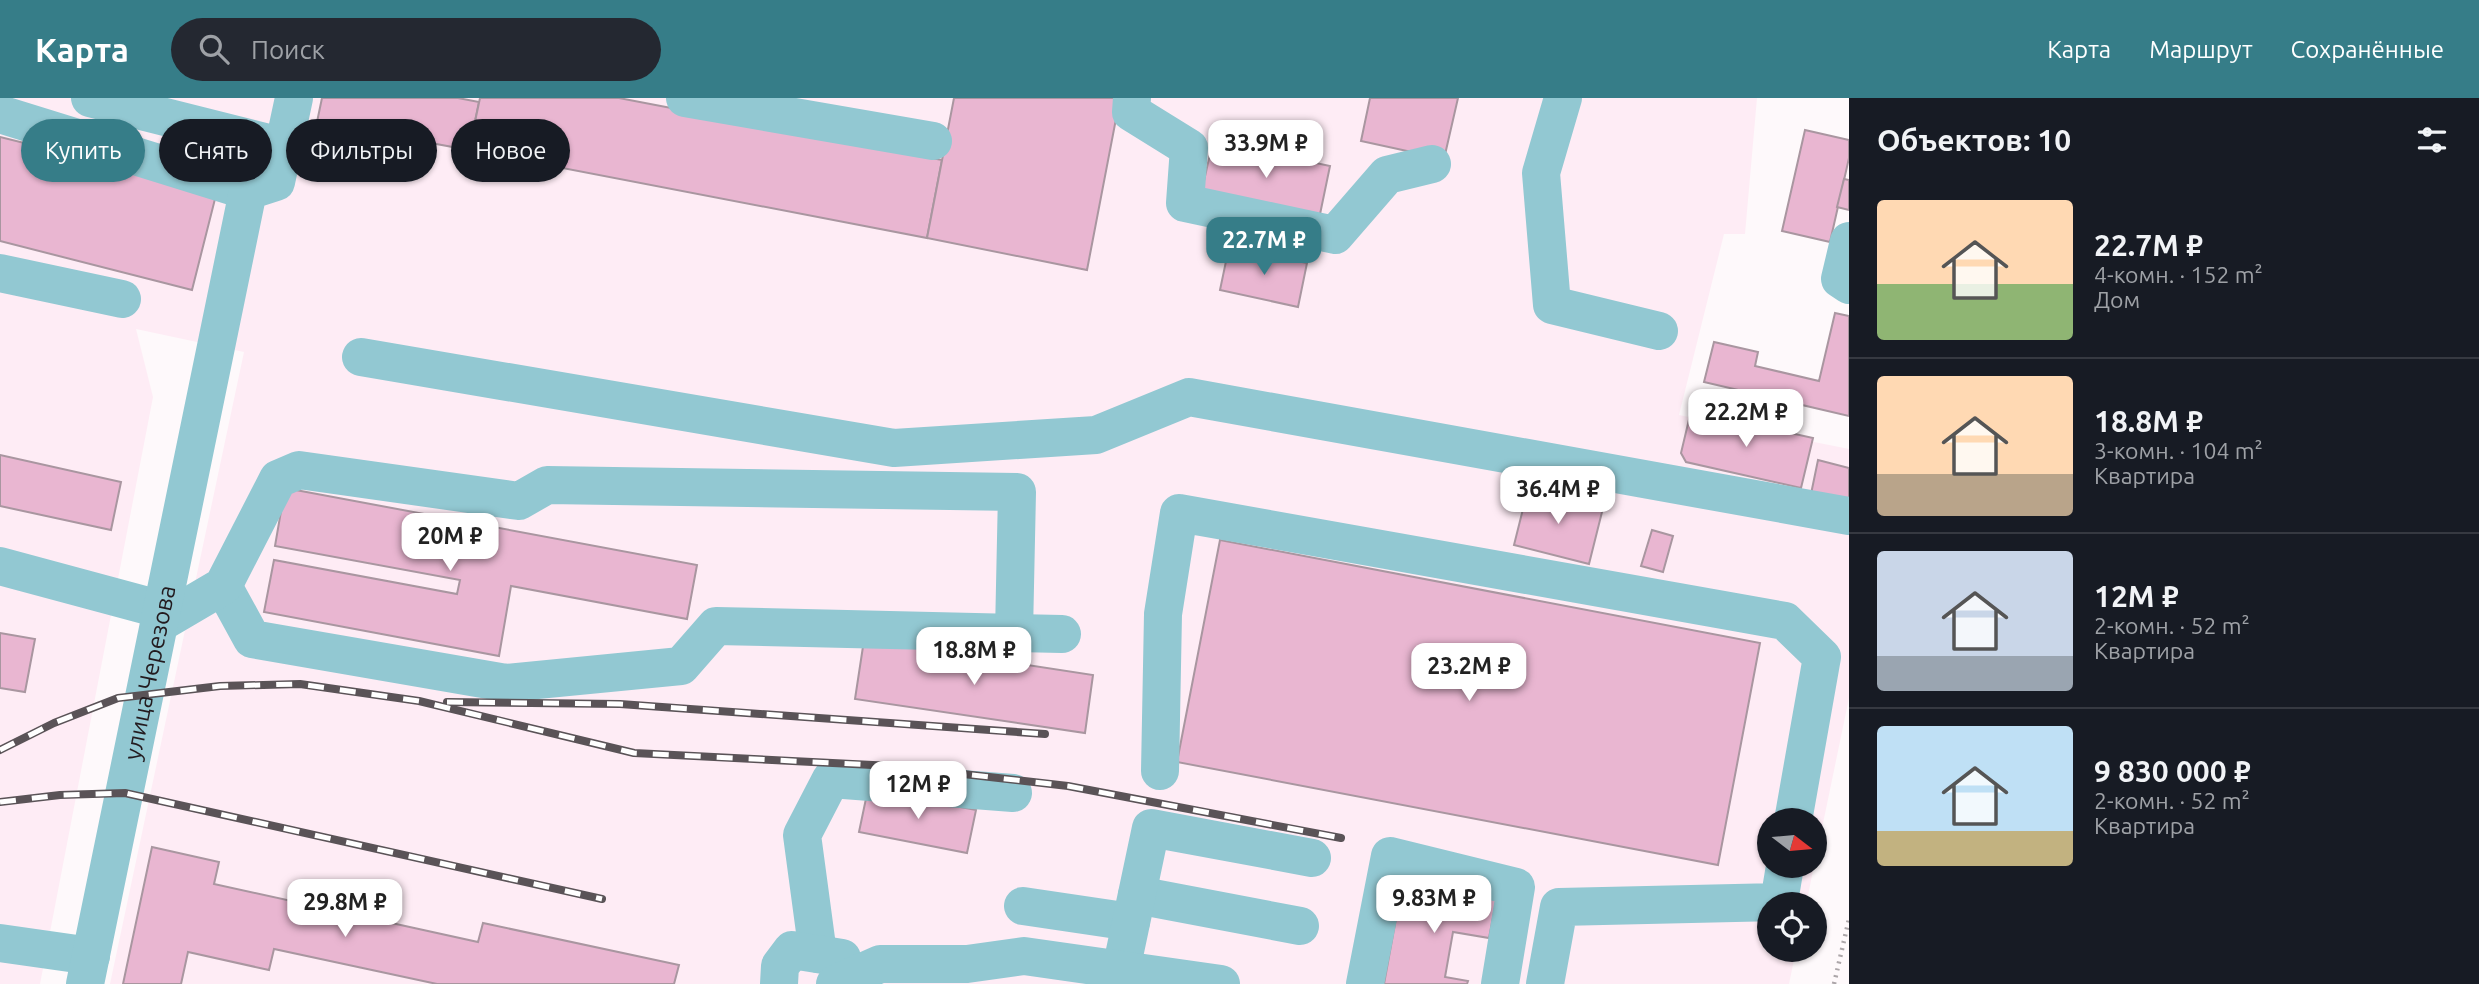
<!DOCTYPE html>
<html lang="ru">
<head>
<meta charset="utf-8">
<style>
	body { margin:0; font-family:Ubuntu,sans-serif; background:#242831; color:#f1f3f6; height:100vh; display:flex; flex-direction:column; font-size:26px; white-space:nowrap }
	* { box-sizing:border-box; margin:0 }
	p { font-size:23px; color:#9ea1a6 }
	.icon { flex:none; width:38px; height:38px; fill:none; stroke:currentColor; stroke-width:2; stroke-linecap:round; stroke-linejoin:round }
	.map { position:relative; flex:1; overflow:hidden }
	.panel { display:flex; flex-direction:column; background:#171b24; width:630px }
	.panel>* { flex:none }
	.top-card { position:absolute; left:21px; top:21px; width:665px; height:63px; display:flex; gap:14px }
	.needle { width:46px; rotate:106deg }
	.fabs { position:absolute; left:1757px; top:710px; display:grid; gap:14px }
	.fabs a { display:grid; place-items:center; width:70px; height:70px; border-radius:50%; background:#171b24; box-shadow:0 2px 5px #0004; font-size:35px }
	.price { position:absolute; translate:-50% -60px; padding:0 16px; border-radius:14px; background:#fff; color:#222; font-size:23px; line-height:46px; filter:drop-shadow(0 2px 4px #0008) }
	.price::after { content:''; position:absolute; left:50%; top:42px; width:21px; height:16px; margin-left:-10px; background:inherit; clip-path:polygon(0 0,100% 0,50% 100%) }
	.price.current { background:#367d88; color:#fff }
	ul { padding:0; list-style:none }
	li { display:flex; align-items:center; gap:21px; height:175px; padding:0 28px }
	li+li { border-top:2px solid #363941 }
	li span { display:grid; place-items:center; flex:none; width:196px; height:140px; border-radius:7px; color:#555 }
	li>.icon { margin-inline-start:auto }
	span .icon { width:84px; height:84px; fill:#fffc; stroke-width:1 }
	li b { font-size:30px }
	h2 { display:flex; justify-content:space-between; align-items:center; height:84px; padding:0 28px; font-size:30px }
	.tag { padding:0 24px; border-radius:32px; background:#171b24; box-shadow:0 2px 5px #0004; font-size:24px; line-height:63px }
	.tag.current { background:#367d88; color:#fff }
	header { display:flex; align-items:center; gap:42px; box-sizing:border-box; height:98px; padding:0 35px; background:#367d88; color:#fff }
	header strong { font-size:33px }
	nav { display:flex; gap:38px; margin-inline-start:auto; font-size:24px }
	.search { width:490px; height:63px; background:#242831; display:flex; align-items:center; gap:18px; box-sizing:border-box; padding:0 24px; border-radius:38px; color:#9ea1a6; font-size:26px }
	main { display:flex; flex:1; min-height:0 }
	.map>svg:first-child { display:block }
</style>
</head>
<body>
<header>
<strong>Карта</strong>
<div class="search"><svg class="icon" aria-label="search" viewBox="0 0 24 24"><circle cx="10" cy="10" r="6"/><path d="M15 15l6 6"/></svg>Поиск</div>
<nav><a>Карта</a><a>Маршрут</a><a>Сохранённые</a></nav>
</header>
<main>
<div class="map">
<svg width="1849" height="886" viewBox="0 0 1849 886">
	<rect width="100%" height="100%" fill="#fef9fb"/>
	<polygon fill="#feecf5" points="0,0 1757,0 1745,136 1724,136 1679,317 1849,351 1849,600 1815,764 1815,723 1769,723 1769,768 1814,768 1806,807 1769,807 1769,852 1796,852 1789,886 110,886 244,254 136,231 153,299 40,886 0,886"/>
	<g fill="#e9b6d1" stroke="#a996a0" stroke-width="2">
		<polygon points="322,0 458,0 479,4 469,52 317,24"/>
		<polygon points="480,0 619,0 942,62 927,140 469,52"/>
		<polygon points="954,0 1120,0 1087,172 927,140"/>
		<polygon points="1370,0 1458,0 1444,61 1361,43"/>
		<polygon points="1805,32 1849,42 1849,60 1830,144 1782,133"/>
		<polygon points="0,39 217,93 192,192 0,143"/>
		<polygon points="1213,43 1330,68 1319,121 1201,96"/>
		<polygon points="1844,81 1849,82 1849,112 1837,109"/>
		<polygon points="1229,149 1307,165 1298,209 1220,192"/>
		<polygon points="1835,215 1849,218 1849,318 1704,284 1714,244 1758,254 1755,268 1819,283"/>
		<polygon points="1691,313 1813,340 1801,390 1686,364 1681,355"/>
		<polygon points="0,357 121,384 111,432 0,408"/>
		<polygon points="1818,362 1849,370 1849,404 1811,396"/>
		<polygon points="285,390 697,467 687,521 511,488 499,558 264,514 274,462 457,496 460,482 275,448"/>
		<polygon points="1528,391 1603,410 1589,466 1514,447"/>
		<polygon points="1652,432 1673,438 1663,474 1641,468"/>
		<polygon points="1220,442 1760,545 1718,767 1177,664"/>
		<polygon points="0,535 35,541 25,594 0,590"/>
		<polygon points="864,542 1093,577 1085,635 855,601"/>
		<polygon points="868,691 976,712 967,755 859,734"/>
		<polygon points="152,749 219,764 214,786 478,844 483,825 679,867 674,886 437,886 274,851 269,872 188,854 181,886 123,886"/>
		<polygon points="1462,792 1497,799 1489,840 1453,834 1445,879 1468,883 1467,886 1384,886 1401,793 1459,805"/>
	</g>
	<g fill="none" stroke-linecap="round" stroke-linejoin="round">
		<polyline stroke="#aca6a9" stroke-width="4.5" stroke-dasharray="2 5" stroke-linecap="butt" points="1834,886 1849,821"/>
		<g stroke="#92c8d2" stroke-width="38">
			<polyline points="90,0 284,49"/>
			<polyline points="685,0 933,43"/>
			<polyline points="1132,0 1131,14 1189,50 1185,105 1335,137 1387,77 1432,66"/>
			<polyline points="1563,0 1541,75 1552,207 1659,233"/>
			<polyline points="0,16 248,93"/>
			<polyline points="1849,143 1840,181 1849,187"/>
			<polyline points="0,175 122,201"/>
			<polyline points="361,259 894,350 1096,337 1189,299 1849,418"/>
			<polyline points="0,468 163,512"/>
			<polyline points="223,488 252,541 506,585 681,568 716,528 1062,536"/>
			<polyline points="160,525 223,488 278,381 299,372 519,403 547,387 1017,394 1014,535"/>
			<polyline points="1160,673 1163,516 1179,415 1785,523 1822,559 1793,723"/>
			<polyline points="1137,797 1300,828"/>
			<polyline points="1023,808 1131,824"/>
			<polyline points="0,845 91,858"/>
			<polyline points="818,856 802,737 831,681 1013,695"/>
			<polyline points="1121,872 1151,730 1312,760"/>
			<path id="s1" d="M85 886 248 93 276 84 294 0"/>
			<polyline points="779,886 780,868 792,852 842,860"/>
			<polyline points="835,886 880,866 967,866 1024,858 1221,886"/>
			<polyline points="1365,886 1390,758 1516,789 1500,886"/>
			<polyline points="1545,886 1559,809 1779,804 1785,768"/>
		</g>
		<g stroke="#5a5357" stroke-width="8">
			<g id="rail">
				<polyline points="447,604 620,606 1045,636"/>
				<polyline points="0,652 54,625 118,600 220,588 300,586 419,603 634,655 893,668 1068,688 1341,740"/>
				<polyline points="0,704 60,697 125,695 602,801"/>
			</g>
		</g>
		<use href="#rail" stroke="#fff" stroke-width="5" stroke-dasharray="16" stroke-linecap="butt"/>
	</g>
	<g text-anchor="middle" dominant-baseline="central" stroke-width="5" stroke-linejoin="round" paint-order="stroke">
		<g font-size="24" fill="#231b1f" stroke="#fff">
			<text stroke="none"><textPath href="#s1" startOffset="318">улица Черезова</textPath></text>
		</g>
	</g>
</svg>
<div class="fabs">
<a><svg class="needle" viewBox="-14 -14 28 28"><path d="M0-13l5 13h-10z" fill="#e53935"/><path d="M0 13l5-13h-10z" fill="#9ea1a6"/></svg></a>
<a><svg class="icon" aria-label="locate" viewBox="0 0 24 24"><circle cx="12" cy="12" r="6"/><path d="M12 2v4M12 18v4M2 12h4M18 12h4"/></svg></a>
</div>
<b class="price" style="left:1266px;top:82px">33.9M ₽</b>
<b class="price current" style="left:1264px;top:179px">22.7M ₽</b>
<b class="price" style="left:1746px;top:351px">22.2M ₽</b>
<b class="price" style="left:1558px;top:428px">36.4M ₽</b>
<b class="price" style="left:450px;top:475px">20M ₽</b>
<b class="price" style="left:974px;top:589px">18.8M ₽</b>
<b class="price" style="left:1469px;top:605px">23.2M ₽</b>
<b class="price" style="left:918px;top:723px">12M ₽</b>
<b class="price" style="left:1434px;top:837px">9.83M ₽</b>
<b class="price" style="left:345px;top:841px">29.8M ₽</b>
<div class="top-card">
<a class="tag current">Купить</a>
<a class="tag">Снять</a>
<a class="tag">Фильтры</a>
<a class="tag">Новое</a>
</div>
</div>
<section class="panel">
<h2>Объектов: 10<svg class="icon" aria-label="filters" viewBox="0 0 24 24"><path d="M4 7h16M4 17h16"/><circle cx="9" cy="7" r="2"/><circle cx="15" cy="17" r="2"/></svg></h2>
<ul>
<li><span style="background:linear-gradient(#ffd9b3 60%,#8fb573 0)"><svg class="icon" aria-label="home" viewBox="0 0 24 24"><path d="M3 11l9-7 9 7M6 9v11h12V9"/></svg></span><div><b>22.7M ₽</b><p>4-комн. · 152 m²</p><p>Дом</p></div></li>
<li><span style="background:linear-gradient(#ffd9b3 70%,#b9a48a 0)"><svg class="icon" aria-label="home" viewBox="0 0 24 24"><path d="M3 11l9-7 9 7M6 9v11h12V9"/></svg></span><div><b>18.8M ₽</b><p>3-комн. · 104 m²</p><p>Квартира</p></div></li>
<li><span style="background:linear-gradient(#c9d6e8 75%,#9aa5b1 0)"><svg class="icon" aria-label="home" viewBox="0 0 24 24"><path d="M3 11l9-7 9 7M6 9v11h12V9"/></svg></span><div><b>12M ₽</b><p>2-комн. · 52 m²</p><p>Квартира</p></div></li>
<li><span style="background:linear-gradient(#bfe0f5 75%,#c2b280 0)"><svg class="icon" aria-label="home" viewBox="0 0 24 24"><path d="M3 11l9-7 9 7M6 9v11h12V9"/></svg></span><div><b>9 830 000 ₽</b><p>2-комн. · 52 m²</p><p>Квартира</p></div></li>
</ul>
</section>
</main>
</body>
</html>
